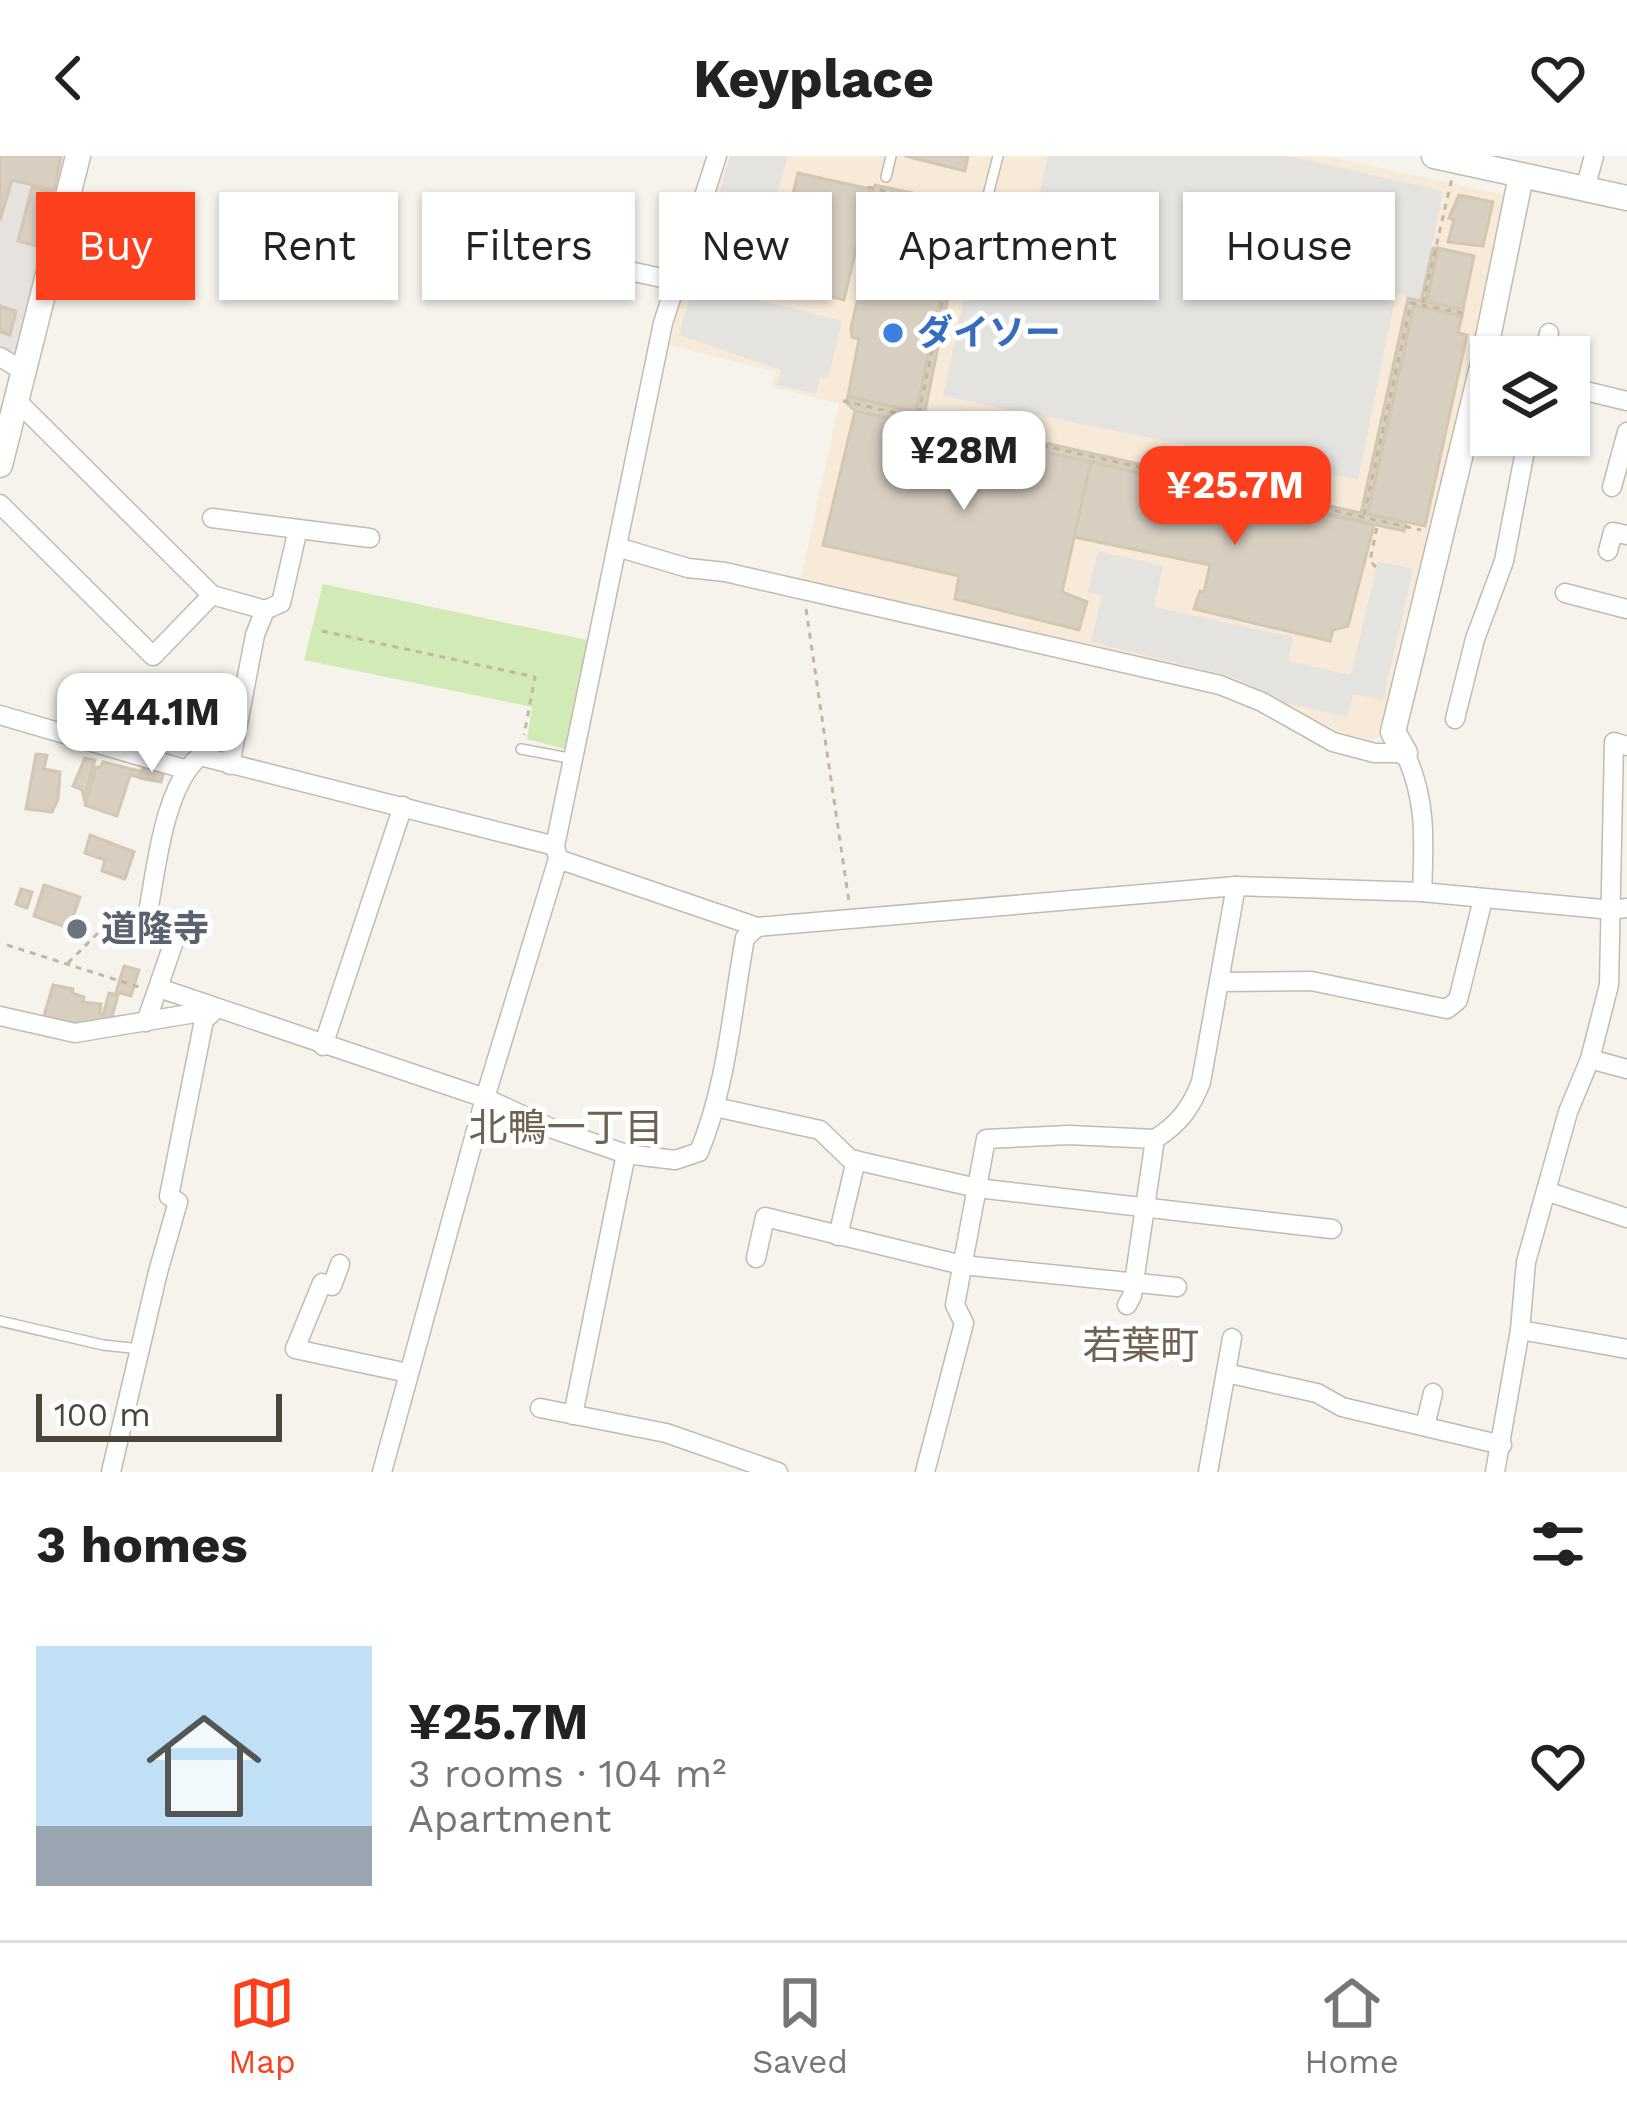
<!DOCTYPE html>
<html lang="en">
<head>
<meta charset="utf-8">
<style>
	body { margin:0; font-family:"Work Sans","Noto Sans JP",sans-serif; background:#f6f6f6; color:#222; height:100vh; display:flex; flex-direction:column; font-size:45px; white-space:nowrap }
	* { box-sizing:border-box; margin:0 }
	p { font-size:39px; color:#767676 }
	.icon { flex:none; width:66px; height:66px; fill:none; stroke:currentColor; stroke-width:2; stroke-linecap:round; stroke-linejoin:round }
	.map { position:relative; height:1316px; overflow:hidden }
	.details { display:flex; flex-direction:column; background:#fff; flex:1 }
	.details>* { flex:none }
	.top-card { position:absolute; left:36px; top:36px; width:1557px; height:108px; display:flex; gap:24px }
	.buttons { position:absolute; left:1470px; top:180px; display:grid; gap:24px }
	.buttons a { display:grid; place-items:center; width:120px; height:120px; border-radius:0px; background:#fff; box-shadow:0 3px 9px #0004; font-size:60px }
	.scale { position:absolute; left:36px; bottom:30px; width:246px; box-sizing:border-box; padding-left:12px; border:6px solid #4b4439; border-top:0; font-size:33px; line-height:42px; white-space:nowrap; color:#4b4439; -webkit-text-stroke:9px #fff; paint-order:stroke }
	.price { position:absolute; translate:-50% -102px; padding:0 27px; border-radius:24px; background:#fff; color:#222; font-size:39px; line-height:78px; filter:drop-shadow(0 3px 6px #0008) }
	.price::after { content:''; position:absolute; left:50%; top:72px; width:36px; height:27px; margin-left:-18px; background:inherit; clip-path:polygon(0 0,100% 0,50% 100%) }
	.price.active { background:#fc3f1d; color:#fff }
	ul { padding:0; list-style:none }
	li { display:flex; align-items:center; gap:36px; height:300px; padding:0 36px }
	li span { display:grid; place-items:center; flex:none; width:336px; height:240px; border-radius:0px; color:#555 }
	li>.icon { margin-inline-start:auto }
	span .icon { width:144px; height:144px; fill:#fffc; stroke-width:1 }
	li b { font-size:51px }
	h2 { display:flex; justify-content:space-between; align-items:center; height:144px; padding:0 36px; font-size:51px }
	.chip { padding:0 42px; border-radius:0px; background:#fff; box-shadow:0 3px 9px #0004; font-size:42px; line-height:108px }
	.chip.active { background:#fc3f1d; color:#fff }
	header { display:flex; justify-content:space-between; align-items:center; height:156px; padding:0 36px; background:#fff; font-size:54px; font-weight:700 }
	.dock { display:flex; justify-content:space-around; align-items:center; height:168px; border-top:3px solid #e0e0e0; background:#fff; font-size:33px; color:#767676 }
	.dock a { display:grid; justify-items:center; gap:6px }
	.dock .active { color:#fc3f1d }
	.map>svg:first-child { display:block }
</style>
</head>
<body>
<header><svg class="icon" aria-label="back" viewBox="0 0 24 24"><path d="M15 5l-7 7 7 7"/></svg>Keyplace<svg class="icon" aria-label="heart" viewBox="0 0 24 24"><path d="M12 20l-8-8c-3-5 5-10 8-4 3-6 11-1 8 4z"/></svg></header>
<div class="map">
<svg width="1627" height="1316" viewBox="0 0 1627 1316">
	<rect width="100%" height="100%" fill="#f6f3ec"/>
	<polygon fill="#f7ead8" points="729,0 1325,0 1506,39 1435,366 1406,461 1379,580 1373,585 1341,576 1233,525 1067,488 942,454 800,426 839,248 772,231 776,216 669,189 679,145"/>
	<polygon fill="#e6e2dd" points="0,0 65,0 16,202 0,192"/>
	<polygon fill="#d2eab5" points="323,428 592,485 569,594 527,583 532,551 304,504"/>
	<g fill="#e5e3e0">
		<polygon points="730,0 788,0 747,141 842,165 828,222 820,221 816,238 777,229 781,214 679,179"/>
		<polygon points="1048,0 1287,0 1443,35 1421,143 1396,138 1358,324 943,240 983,53 1033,65"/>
		<polygon points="1098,395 1163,410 1154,451 1293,481 1288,505 1351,519 1378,405 1413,413 1383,544 1353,538 1347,561 1286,547 1233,521 1091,486 1102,440 1088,436"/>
	</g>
	<g fill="#d8cfc1" stroke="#d3c7b4" stroke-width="3">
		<polygon points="0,0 61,0 54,34 12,24 0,64"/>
		<polygon points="905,0 968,0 965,15"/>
		<polygon points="798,17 870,33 844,144 772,127"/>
		<polygon points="875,29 967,49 924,260 1361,357 1408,142 1421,145 1433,92 1438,92 1427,146 1463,153 1462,160 1414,150 1368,358 1406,366 1404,375 855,255 846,246 848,240 916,256 958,57 872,38"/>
		<polygon points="32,31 52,36 37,90 18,85"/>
		<polygon points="1459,39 1493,46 1483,90 1448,86 1454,64 1449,62"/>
		<polygon points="881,40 958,57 916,256 848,240 859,183 852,181 851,172"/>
		<polygon points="1438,92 1474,100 1463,153 1427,146"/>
		<polygon points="0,150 16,155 10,179 0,176"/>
		<polygon points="1414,150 1462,160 1458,177 1467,179 1425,370 1368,358"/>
		<polygon points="855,255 1091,306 1062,436 1087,446 1079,474 955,443 959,420 823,389"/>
		<polygon points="1091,306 1374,369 1348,470 1333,474 1330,485 1194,453 1200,435 1204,436 1210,409 1074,381"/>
		<polygon points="36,598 47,599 44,613 60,616 58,643 52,656 26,653"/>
		<polygon points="85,602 95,604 84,642 82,634 73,630"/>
		<polygon points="103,606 140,615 138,621 130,619 117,660 85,649 96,611 100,612"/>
		<polygon points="143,611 164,616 161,626 140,622"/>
		<polygon points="90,679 134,696 125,723 102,715 105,704 85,697"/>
		<polygon points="44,729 80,741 69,772 34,760"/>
		<polygon points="21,733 32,736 27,752 16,748"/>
		<polygon points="124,810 139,814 131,840 116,836"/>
		<polygon points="53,829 73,833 72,837 84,841 83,846 101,848 100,857 103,859 109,837 118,839 110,868 73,872 43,863"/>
	</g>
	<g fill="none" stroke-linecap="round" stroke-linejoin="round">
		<g stroke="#c2bbae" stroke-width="12">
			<g id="service">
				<polyline points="886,21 891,0"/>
				<polyline points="987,43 998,0"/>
				<polyline points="521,593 574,603"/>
				<polyline points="0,1165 103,1189 141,1193"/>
			</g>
		</g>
		<g stroke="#c2bbae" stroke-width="21">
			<g id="minor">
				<polyline points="1585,33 1594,0"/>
				<polyline points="592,107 676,125"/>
				<polyline points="0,201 23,215"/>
				<polyline points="1544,201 1549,177"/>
				<polyline points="1569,231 1627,245"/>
				<polyline points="15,243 212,439 265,454"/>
				<polyline points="1612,331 1627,276"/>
				<polyline points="0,348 153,500 212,439"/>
				<polyline points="212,362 370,382"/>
				<path d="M617 391 688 412 725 416 1220 529 1262 546 1333 586 1375 597H1405C1427 644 1424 686 1422 736"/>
				<polyline points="1608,395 1613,376 1627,379"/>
				<polyline points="1565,437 1627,453"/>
				<polyline points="0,559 184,613"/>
				<polyline points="1455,563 1475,483 1504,405 1528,279"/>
				<polyline points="230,609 255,479 265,454 281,447 298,373"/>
				<polyline points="558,703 757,771 1236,730 1422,736 1612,754 1627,752"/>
				<polyline points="1220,826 1311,825 1447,853 1458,844 1483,743"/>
				<path d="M159 832 485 942 553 973 626 998 675 1004 699 996C727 929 732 853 745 782L757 771"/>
				<polyline points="0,860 75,877 213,854"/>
				<path d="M146 866 178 774 147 762C156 716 163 631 200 600L555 690"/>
				<polyline points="323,890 403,650"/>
				<polyline points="1590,903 1627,913"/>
				<polyline points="715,951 820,974 850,1003 977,1032 1332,1073"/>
				<polyline points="1546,1035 1627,1062"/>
				<polyline points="838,1080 856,1004"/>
				<polyline points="756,1102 765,1061 962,1109 1177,1131"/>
				<polyline points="340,1108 332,1130 322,1127 295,1193 408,1217"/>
				<path d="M1127 1149 1132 1140 1155 983C1179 968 1191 952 1201 926L1236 730"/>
				<polyline points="1520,1174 1627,1193"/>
				<polyline points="1226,1217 1317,1237 1342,1251 1502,1289"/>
				<polyline points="540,1252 666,1277 778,1316"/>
				<polyline points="573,1259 626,998"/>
				<polyline points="1425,1270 1433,1237"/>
				<polyline points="111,1316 158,1116 178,1046 169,1040 204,864 215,854"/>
				<polyline points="382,1316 485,942 558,703 555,690 663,167 717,0"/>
				<polyline points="925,1316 964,1167 955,1149 986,983 1069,979 1155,983"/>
				<polyline points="1208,1316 1232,1182"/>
				<polyline points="1495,1316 1520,1174 1526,1106 1568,956 1590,903 1609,829 1614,586 1627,590"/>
			</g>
		</g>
		<g stroke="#c2bbae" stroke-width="27">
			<g id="tertiary">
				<polyline points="1434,0 1627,42"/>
				<polyline points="0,309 78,0"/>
				<polyline points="1405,597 1393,576 1482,211 1521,20"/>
			</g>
		</g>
		<g stroke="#c4b79f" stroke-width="3" stroke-dasharray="6 6" stroke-linecap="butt">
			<polyline points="868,31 962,53 918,262"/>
			<polyline points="1423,147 1452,22"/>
			<polyline points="843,245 1421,374"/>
			<polyline points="1364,359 1411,147 1462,157"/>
			<polyline points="1376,411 1370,405 1378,366"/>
			<polyline points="806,453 849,746"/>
			<polyline points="322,475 535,521 524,579"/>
			<polyline points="7,789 139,831"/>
			<polyline points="68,807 99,776 128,767"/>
		</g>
		<use href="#service" stroke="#fff" stroke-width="9"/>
		<use href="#minor" stroke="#fff" stroke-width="18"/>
		<use href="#tertiary" stroke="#fff" stroke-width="24"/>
	</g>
	<circle fill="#3f7fe0" stroke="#fff" stroke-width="4.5" cx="893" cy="177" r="12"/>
	<circle fill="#6b7280" stroke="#fff" stroke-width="4.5" cx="77" cy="773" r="12"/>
	<g text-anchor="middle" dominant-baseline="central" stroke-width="10" stroke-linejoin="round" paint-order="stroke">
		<g font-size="36" font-weight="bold" fill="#366cbe" stroke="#fff" text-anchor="start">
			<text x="917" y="177">ダイソー</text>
		</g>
		<g font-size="36" font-weight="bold" fill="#5b616d" stroke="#fff" text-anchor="start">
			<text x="101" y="773">道隆寺</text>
		</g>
		<g font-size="39" fill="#6e6250" stroke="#fff">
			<text x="566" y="971">北鴨一丁目</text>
			<text x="1141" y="1189">若葉町</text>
		</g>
	</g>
</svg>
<div class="buttons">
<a><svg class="icon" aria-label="layers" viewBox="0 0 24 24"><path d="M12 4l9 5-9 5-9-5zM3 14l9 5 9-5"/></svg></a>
</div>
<div class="scale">100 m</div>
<b class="price" style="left:964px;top:357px">¥28M</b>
<b class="price active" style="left:1235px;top:392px">¥25.7M</b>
<b class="price" style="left:152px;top:619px">¥44.1M</b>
<div class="top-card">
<a class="chip active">Buy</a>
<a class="chip">Rent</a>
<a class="chip">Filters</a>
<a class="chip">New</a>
<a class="chip">Apartment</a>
<a class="chip">House</a>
</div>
</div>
<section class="details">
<h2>3 homes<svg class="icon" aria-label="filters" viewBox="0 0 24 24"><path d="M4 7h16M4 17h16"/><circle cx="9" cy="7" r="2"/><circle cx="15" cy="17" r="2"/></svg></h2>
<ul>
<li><span style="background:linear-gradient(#bfe0f5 75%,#9aa5b1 0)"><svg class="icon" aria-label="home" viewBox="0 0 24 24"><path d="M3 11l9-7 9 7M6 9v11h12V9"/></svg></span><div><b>¥25.7M</b><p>3 rooms · 104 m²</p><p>Apartment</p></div><svg class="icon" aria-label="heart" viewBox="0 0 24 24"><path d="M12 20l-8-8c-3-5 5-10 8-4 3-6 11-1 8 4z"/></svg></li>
</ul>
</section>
<nav class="dock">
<a class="active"><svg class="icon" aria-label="map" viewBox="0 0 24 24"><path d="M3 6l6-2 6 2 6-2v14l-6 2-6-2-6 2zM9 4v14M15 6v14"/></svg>Map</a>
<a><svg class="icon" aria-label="saved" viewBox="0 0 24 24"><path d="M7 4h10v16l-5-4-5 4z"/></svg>Saved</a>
<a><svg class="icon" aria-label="home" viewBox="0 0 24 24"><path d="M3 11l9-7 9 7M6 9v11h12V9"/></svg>Home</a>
</nav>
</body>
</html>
